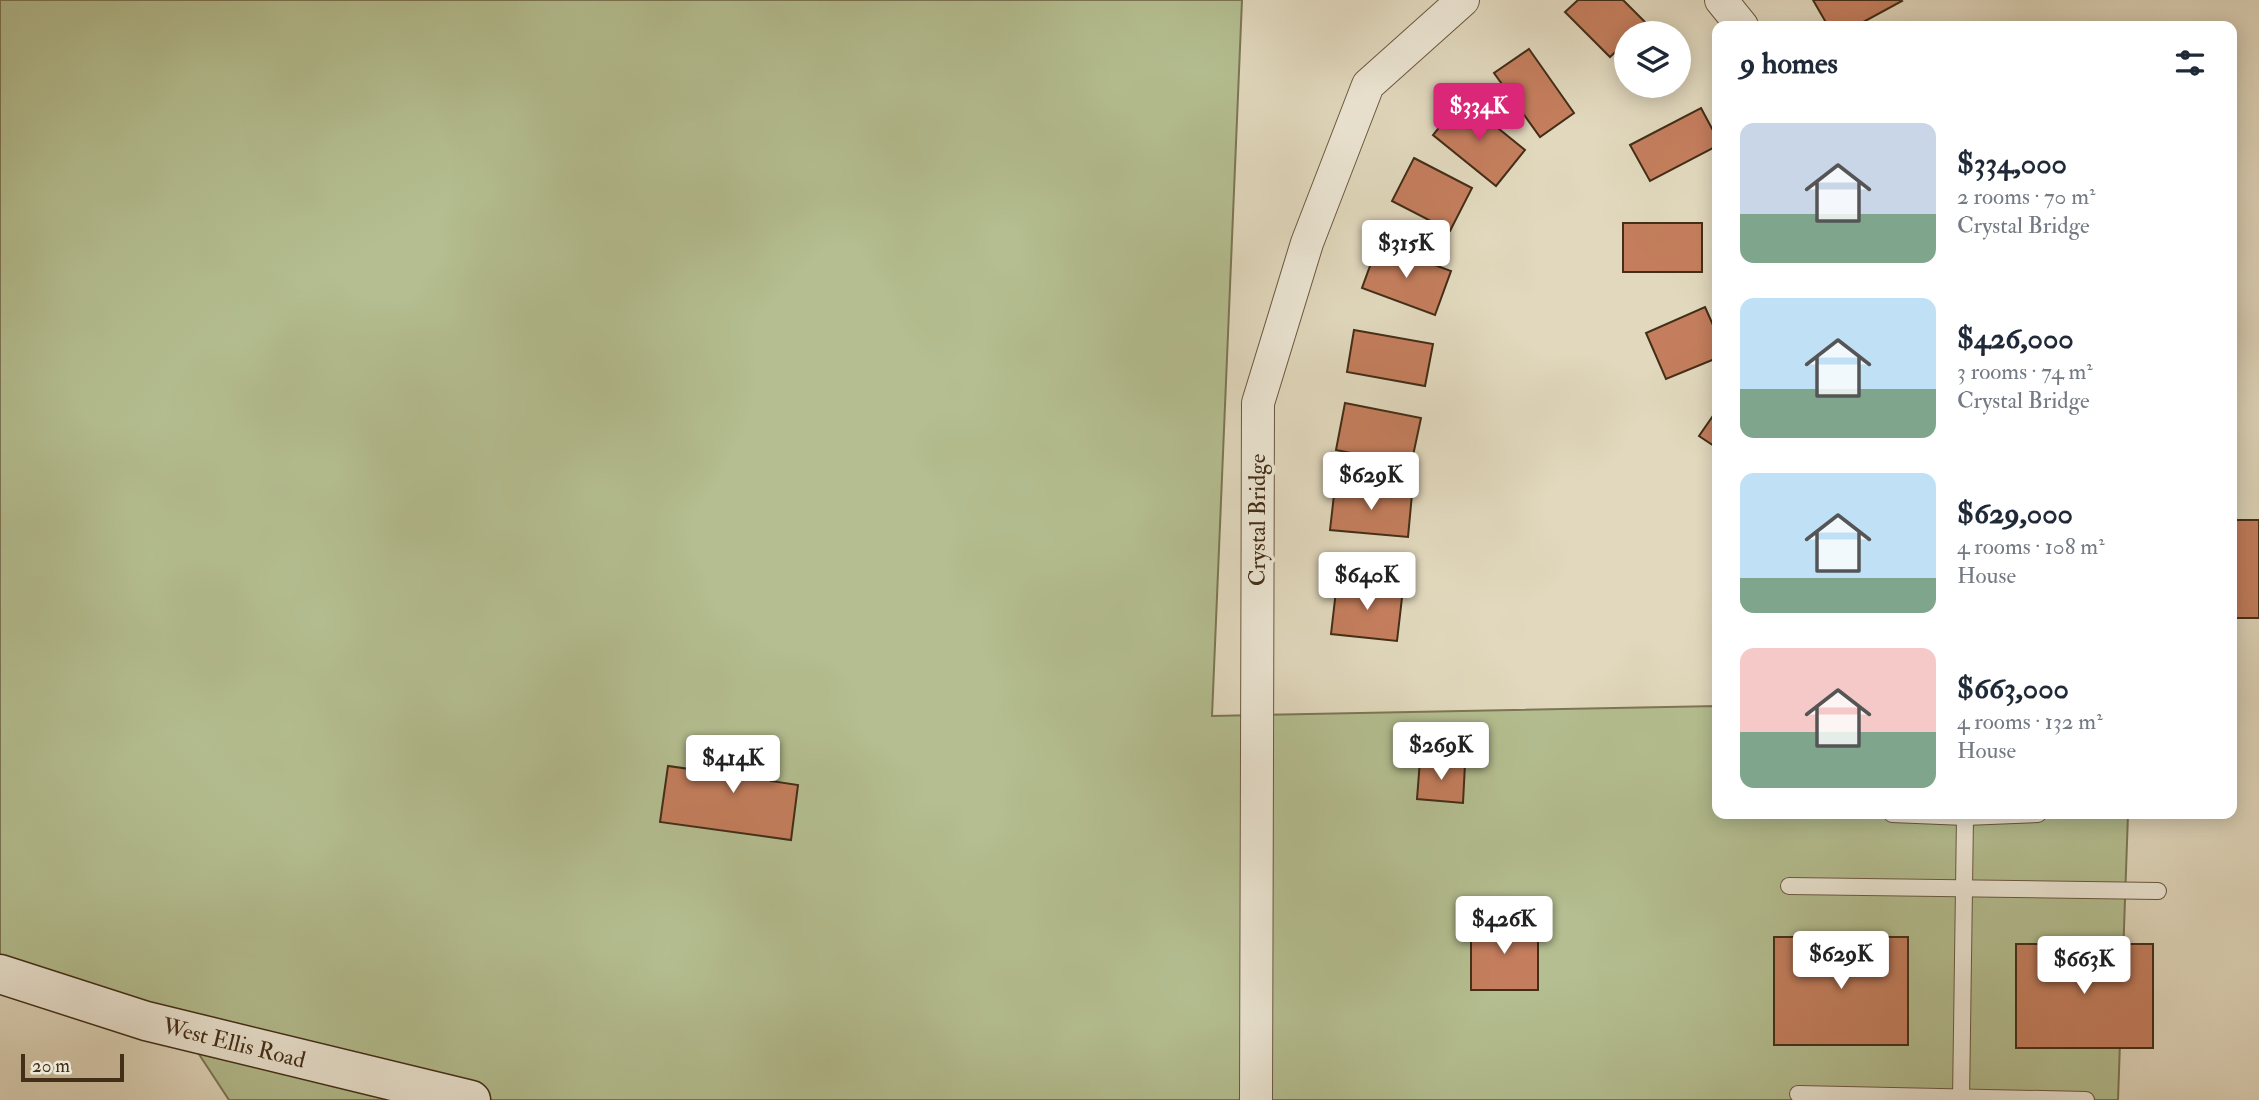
<!DOCTYPE html>
<html lang="en">
<head>
<meta charset="utf-8">
<style>
	body { margin:0; font-family:"IM FELL Double Pica",serif; background:#f2f2f3; color:#1f2937; height:100vh; display:flex; flex-direction:column; font-size:26px; white-space:nowrap }
	* { box-sizing:border-box; margin:0 }
	p { font-size:23px; color:#747a83 }
	.icon { flex:none; width:38px; height:38px; fill:none; stroke:currentColor; stroke-width:2; stroke-linecap:round; stroke-linejoin:round }
	.map { position:relative; flex:1; overflow:hidden }
	.drawer { position:absolute; left:1712px; top:21px; width:525px; height:798px; display:flex; flex-direction:column; background:#fff; border-radius:14px; box-shadow:0 4px 18px #0003 }
	.drawer>* { flex:none }
	.fabs { position:absolute; left:1614px; top:21px; display:grid; gap:14px }
	.fabs a { display:grid; place-items:center; width:77px; height:77px; border-radius:50%; background:#fff; box-shadow:0 4px 18px #0003; font-size:35px }
	.scale { position:absolute; left:21px; bottom:18px; width:103px; box-sizing:border-box; padding-left:7px; border:4px solid #432e17; border-top:0; font-size:19px; line-height:24px; white-space:nowrap; color:#432e17; -webkit-text-stroke:5px #ece6d4; paint-order:stroke }
	.price { position:absolute; translate:-50% -60px; padding:0 16px; border-radius:7px; background:#fff; color:#222; font-size:23px; line-height:46px; filter:drop-shadow(0 2px 4px #0008) }
	.price::after { content:''; position:absolute; left:50%; top:42px; width:21px; height:16px; margin-left:-10px; background:inherit; clip-path:polygon(0 0,100% 0,50% 100%) }
	.price.on { background:#db2777; color:#fff }
	ul { padding:0; list-style:none }
	li { display:flex; align-items:center; gap:21px; height:175px; padding:0 28px }
	li span { display:grid; place-items:center; flex:none; width:196px; height:140px; border-radius:14px; color:#555 }
	li>.icon { margin-inline-start:auto }
	span .icon { width:84px; height:84px; fill:#fffc; stroke-width:1 }
	li b { font-size:30px }
	h2 { display:flex; justify-content:space-between; align-items:center; height:84px; padding:0 28px; font-size:30px }
	.map>svg:first-child { display:block }
</style>
</head>
<body>
<div class="map">
<svg width="2259" height="1100" viewBox="0 0 2259 1100">
	<rect width="100%" height="100%" fill="#e1d8bd"/>
	<filter id="stains"><feTurbulence type="fractalNoise" baseFrequency=".00286" numOctaves="4"/><feColorMatrix values="0 0 0 0 .2 0 0 0 0 .09 0 0 0 0 .02 0 0 0 .5 -.17"/></filter>
	<radialGradient id="worn" r=".72"><stop offset=".6" stop-color="#630" stop-opacity="0"/><stop offset="1" stop-color="#630" stop-opacity=".3"/></radialGradient>
	<polygon fill="#b4be90" stroke="#7c7654" stroke-width="2" points="0,0 1242,0 1212,716 1717,706 1717,814 2128,814 2118,1100 229,1100 189,1039 0,956"/>
	<g fill="#c47e5d" stroke="#432e17" stroke-width="2">
		<polygon points="1578,0 1623,0 1645,22 1634,33 1626,33 1626,42 1610,57 1565,12"/>
		<polygon points="1813,0 1901,0 1902,1 1856,26 1828,26"/>
		<polygon points="1529,49 1574,113 1540,137 1494,73"/>
		<polygon points="1462,99 1525,150 1496,186 1433,135"/>
		<polygon points="1701,108 1717,138 1717,146 1650,181 1630,145"/>
		<polygon points="1414,158 1472,188 1450,231 1392,201"/>
		<rect x="1623" y="223" width="79" height="49"/>
		<polygon points="1378,244 1451,271 1435,315 1362,288"/>
		<polygon points="1705,307 1717,334 1717,358 1666,379 1646,333"/>
		<polygon points="1354,330 1433,344 1425,386 1347,372"/>
		<polygon points="1345,403 1421,418 1411,465 1336,450"/>
		<polygon points="1717,410 1717,448 1699,436"/>
		<polygon points="1335,486 1412,494 1408,537 1330,530"/>
		<rect x="2231" y="520" width="28" height="98"/>
		<polygon points="1337,582 1403,589 1397,641 1331,634"/>
		<polygon points="729,739 776,746 771,781 798,785 791,840 660,822 668,766 725,774"/>
		<polygon points="1420,760 1465,764 1463,803 1417,799"/>
		<rect x="1471" y="922" width="67" height="68"/>
		<rect x="1774" y="937" width="134" height="108"/>
		<rect x="2016" y="944" width="137" height="104"/>
	</g>
	<g fill="none" stroke-linecap="round" stroke-linejoin="round">
		<g stroke="#6a5840" stroke-width="18">
			<g id="lane">
				<polyline points="1892,814 1965,817 2038,814"/>
				<polyline points="1789,886 2158,891"/>
				<polyline points="1798,1094 2086,1100"/>
				<polyline points="1961,1100 1965,817"/>
			</g>
		</g>
		<g stroke="#6a5840" stroke-width="34">
			<g id="street">
				<polyline points="1721,0 1742,26"/>
				<polyline points="1256,1100 1258,403 1307,243 1368,85 1463,0"/>
			</g>
		</g>
		<g stroke="#432e17" stroke-width="41">
			<polyline id="secondary" points="0,974 146,1021 471,1100"/>
		</g>
		<use href="#lane" stroke="#ece6d4" stroke-width="16"/>
		<use href="#street" stroke="#ece6d4" stroke-width="32"/>
		<use href="#secondary" stroke="#ece6d4" stroke-width="38"/>
	</g>
	<g text-anchor="middle" dominant-baseline="central" stroke-width="7" stroke-linejoin="round" paint-order="stroke">
		<g font-size="23" fill="#432e17" stroke="#ece6d4">
			<text transform="translate(1257 520) rotate(-90)">Crystal Bridge</text>
			<text transform="translate(234 1043) rotate(14)">West Ellis Road</text>
		</g>
	</g>
	<rect width="100%" height="100%" filter="url(#stains)"/>
	<rect width="100%" height="100%" fill="url(#worn)"/>
</svg>
<div class="fabs">
<a><svg class="icon" aria-label="layers" viewBox="0 0 24 24"><path d="M12 4l9 5-9 5-9-5zM3 14l9 5 9-5"/></svg></a>
</div>
<div class="scale">20 m</div>
<b class="price on" style="left:1479px;top:143px">$334K</b>
<b class="price" style="left:1406px;top:280px">$315K</b>
<b class="price" style="left:1371px;top:512px">$629K</b>
<b class="price" style="left:1367px;top:612px">$640K</b>
<b class="price" style="left:1441px;top:782px">$269K</b>
<b class="price" style="left:733px;top:795px">$414K</b>
<b class="price" style="left:1504px;top:956px">$426K</b>
<b class="price" style="left:1841px;top:991px">$629K</b>
<b class="price" style="left:2084px;top:996px">$663K</b>
<section class="drawer">
<h2>9 homes<svg class="icon" aria-label="filters" viewBox="0 0 24 24"><path d="M4 7h16M4 17h16"/><circle cx="9" cy="7" r="2"/><circle cx="15" cy="17" r="2"/></svg></h2>
<ul>
<li><span style="background:linear-gradient(#c9d6e8 65%,#7fa58c 0)"><svg class="icon" aria-label="home" viewBox="0 0 24 24"><path d="M3 11l9-7 9 7M6 9v11h12V9"/></svg></span><div><b>$334,000</b><p>2 rooms · 70 m²</p><p>Crystal Bridge</p></div></li>
<li><span style="background:linear-gradient(#bfe0f5 65%,#7fa58c 0)"><svg class="icon" aria-label="home" viewBox="0 0 24 24"><path d="M3 11l9-7 9 7M6 9v11h12V9"/></svg></span><div><b>$426,000</b><p>3 rooms · 74 m²</p><p>Crystal Bridge</p></div></li>
<li><span style="background:linear-gradient(#bfe0f5 75%,#7fa58c 0)"><svg class="icon" aria-label="home" viewBox="0 0 24 24"><path d="M3 11l9-7 9 7M6 9v11h12V9"/></svg></span><div><b>$629,000</b><p>4 rooms · 108 m²</p><p>House</p></div></li>
<li><span style="background:linear-gradient(#f6c9c9 60%,#7fa58c 0)"><svg class="icon" aria-label="home" viewBox="0 0 24 24"><path d="M3 11l9-7 9 7M6 9v11h12V9"/></svg></span><div><b>$663,000</b><p>4 rooms · 132 m²</p><p>House</p></div></li>
</ul>
</section>
</div>
</body>
</html>
